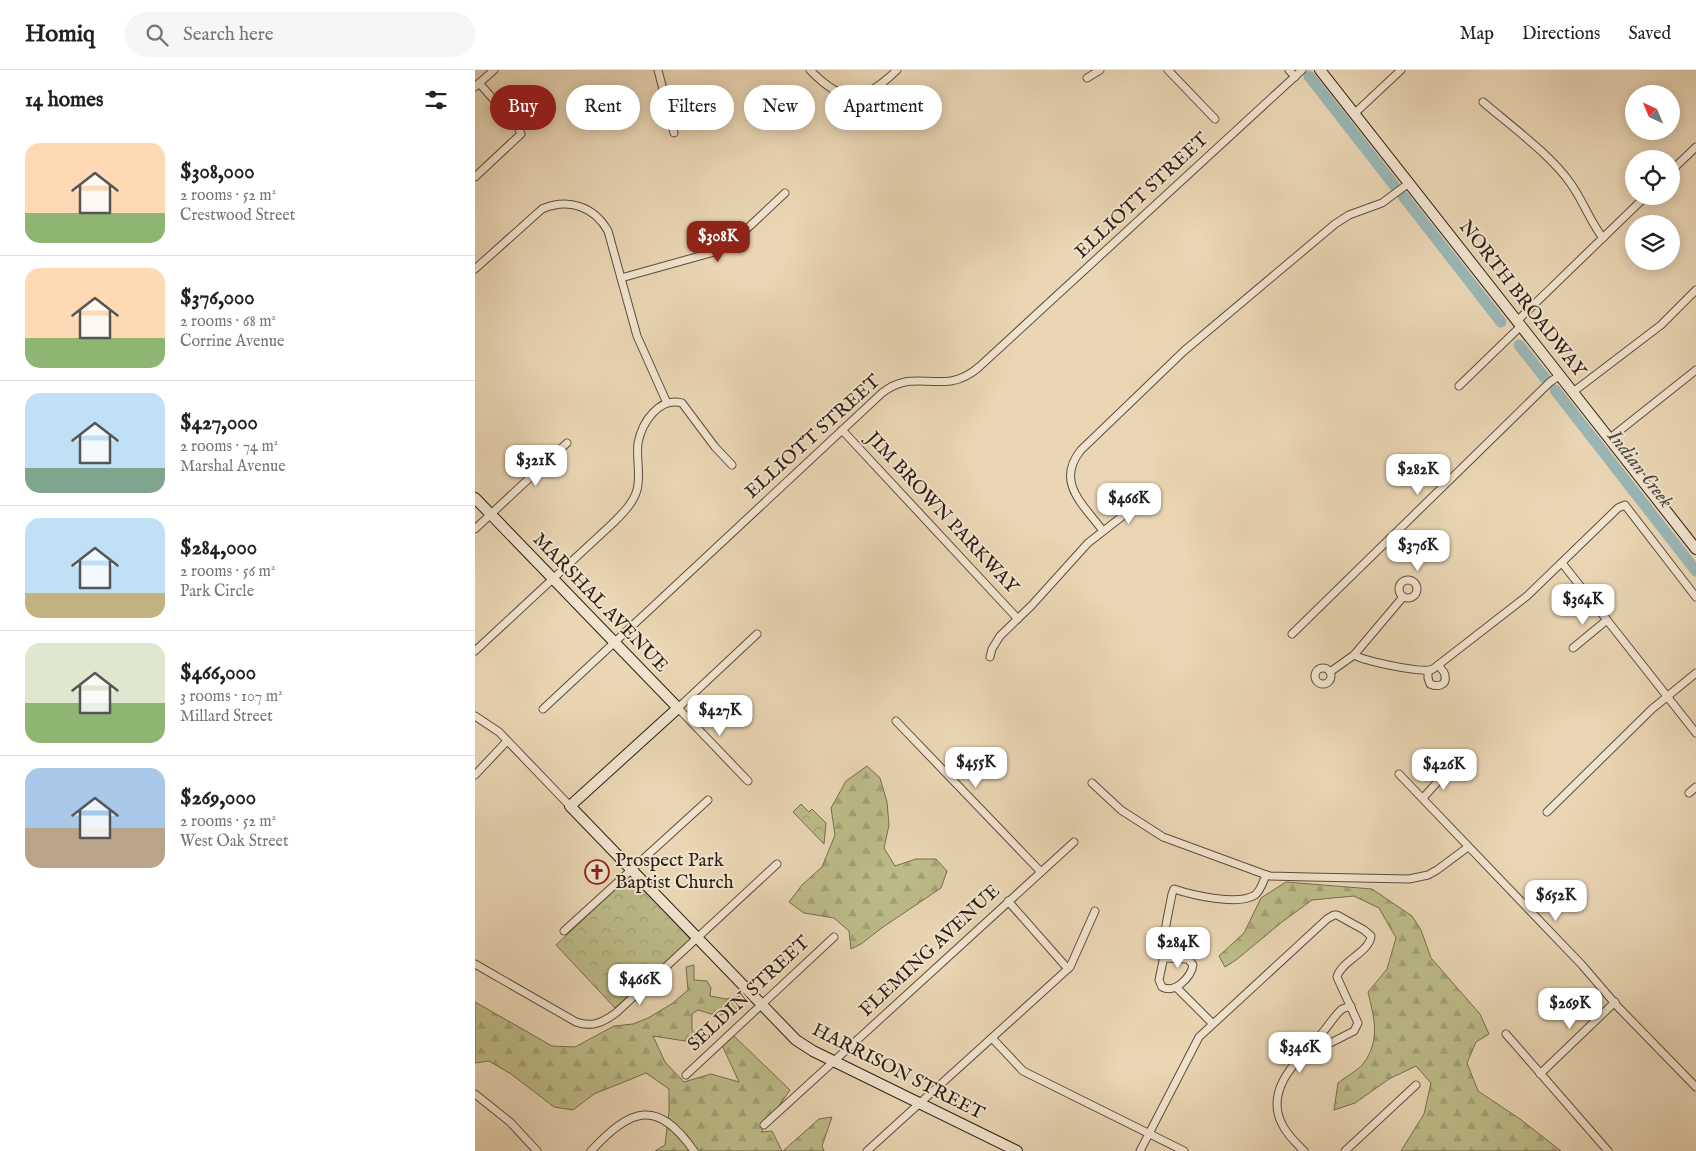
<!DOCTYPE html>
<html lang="en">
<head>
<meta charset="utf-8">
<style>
	body { margin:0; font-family:"IM FELL English",serif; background:#f6f6f6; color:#222; height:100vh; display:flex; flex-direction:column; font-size:19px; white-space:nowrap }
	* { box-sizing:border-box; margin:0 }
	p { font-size:16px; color:#767676 }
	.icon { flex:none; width:28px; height:28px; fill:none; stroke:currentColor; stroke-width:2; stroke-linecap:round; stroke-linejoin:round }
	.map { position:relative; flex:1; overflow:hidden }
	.side { display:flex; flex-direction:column; background:#fff; width:475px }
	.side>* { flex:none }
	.banner { position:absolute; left:15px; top:15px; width:475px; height:45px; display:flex; gap:10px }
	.needle { width:32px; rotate:316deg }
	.controls { position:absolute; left:1150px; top:15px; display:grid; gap:10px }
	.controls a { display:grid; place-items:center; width:55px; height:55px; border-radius:50%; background:#fff; box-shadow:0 2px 12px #0003; font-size:25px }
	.price { position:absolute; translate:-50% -42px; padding:0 11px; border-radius:10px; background:#fff; color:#222; font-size:16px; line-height:32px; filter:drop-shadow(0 1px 2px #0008) }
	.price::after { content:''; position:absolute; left:50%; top:30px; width:15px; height:11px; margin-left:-8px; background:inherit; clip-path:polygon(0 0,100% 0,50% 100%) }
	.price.selected { background:#8f2418; color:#fff }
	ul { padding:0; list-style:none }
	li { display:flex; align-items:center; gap:15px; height:125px; padding:0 25px }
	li+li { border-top:1px solid #e0e0e0 }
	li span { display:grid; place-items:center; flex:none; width:140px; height:100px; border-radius:15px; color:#555 }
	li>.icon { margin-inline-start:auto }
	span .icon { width:60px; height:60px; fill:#fffc; stroke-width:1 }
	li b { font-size:21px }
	h2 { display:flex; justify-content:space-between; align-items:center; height:60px; padding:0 25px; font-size:21px }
	.pill { padding:0 18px; border-radius:22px; background:#fff; box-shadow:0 2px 12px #0003; font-size:18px; line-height:45px }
	.pill.selected { background:#8f2418; color:#fff }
	header { display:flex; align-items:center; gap:30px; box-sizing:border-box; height:70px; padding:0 25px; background:#fff; border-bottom:1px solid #e0e0e0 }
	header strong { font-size:24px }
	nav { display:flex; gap:28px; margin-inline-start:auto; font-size:18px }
	.search { width:350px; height:45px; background:#f6f6f6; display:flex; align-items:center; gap:12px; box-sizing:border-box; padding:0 18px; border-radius:28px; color:#767676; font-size:19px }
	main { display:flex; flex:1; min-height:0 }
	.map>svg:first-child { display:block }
</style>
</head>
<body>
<header>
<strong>Homiq</strong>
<div class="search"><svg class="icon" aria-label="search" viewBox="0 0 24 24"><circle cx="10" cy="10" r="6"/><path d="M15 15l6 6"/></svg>Search here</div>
<nav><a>Map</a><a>Directions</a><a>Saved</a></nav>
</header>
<main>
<section class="side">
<h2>14 homes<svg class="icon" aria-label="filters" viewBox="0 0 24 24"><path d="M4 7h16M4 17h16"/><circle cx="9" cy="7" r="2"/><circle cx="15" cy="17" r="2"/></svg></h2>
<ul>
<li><span style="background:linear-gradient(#ffd9b3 70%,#8fb573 0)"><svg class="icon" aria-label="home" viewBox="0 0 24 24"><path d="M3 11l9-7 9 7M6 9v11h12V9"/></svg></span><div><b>$308,000</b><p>2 rooms · 52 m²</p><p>Crestwood Street</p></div></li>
<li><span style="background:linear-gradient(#ffd9b3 70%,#8fb573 0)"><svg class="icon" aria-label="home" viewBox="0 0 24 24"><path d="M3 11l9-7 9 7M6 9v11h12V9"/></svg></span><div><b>$376,000</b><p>2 rooms · 68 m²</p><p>Corrine Avenue</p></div></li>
<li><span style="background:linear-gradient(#bfe0f5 75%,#7fa58c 0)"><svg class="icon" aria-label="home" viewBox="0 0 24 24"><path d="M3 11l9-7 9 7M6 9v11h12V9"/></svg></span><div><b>$427,000</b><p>2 rooms · 74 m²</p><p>Marshal Avenue</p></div></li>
<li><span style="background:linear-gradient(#bfe0f5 75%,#c2b280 0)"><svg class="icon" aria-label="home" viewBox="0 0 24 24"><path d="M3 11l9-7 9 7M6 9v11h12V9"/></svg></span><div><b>$284,000</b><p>2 rooms · 56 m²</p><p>Park Circle</p></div></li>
<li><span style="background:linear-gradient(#dfe7d0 60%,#8fb573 0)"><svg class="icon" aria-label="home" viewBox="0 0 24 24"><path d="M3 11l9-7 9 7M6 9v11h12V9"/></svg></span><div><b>$466,000</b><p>3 rooms · 107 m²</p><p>Millard Street</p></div></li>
<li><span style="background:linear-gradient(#a9c7e8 60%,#b9a48a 0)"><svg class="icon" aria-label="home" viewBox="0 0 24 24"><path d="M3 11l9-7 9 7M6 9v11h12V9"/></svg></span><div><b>$269,000</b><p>2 rooms · 52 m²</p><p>West Oak Street</p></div></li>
</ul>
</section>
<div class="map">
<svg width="1221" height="1081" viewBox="0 0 1221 1081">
	<defs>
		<pattern id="forest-firs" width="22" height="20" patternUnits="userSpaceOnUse" patternTransform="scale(1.25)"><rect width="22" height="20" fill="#bdbc89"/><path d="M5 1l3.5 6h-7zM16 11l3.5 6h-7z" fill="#a3a176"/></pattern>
		<pattern id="park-crowns" width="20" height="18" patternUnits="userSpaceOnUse" patternTransform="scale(1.25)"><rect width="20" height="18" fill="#bdbc89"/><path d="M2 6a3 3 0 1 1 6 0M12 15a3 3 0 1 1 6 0" fill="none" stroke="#a3a176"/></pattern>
	</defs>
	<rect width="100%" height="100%" fill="#ead6b4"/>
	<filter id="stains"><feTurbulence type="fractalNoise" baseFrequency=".004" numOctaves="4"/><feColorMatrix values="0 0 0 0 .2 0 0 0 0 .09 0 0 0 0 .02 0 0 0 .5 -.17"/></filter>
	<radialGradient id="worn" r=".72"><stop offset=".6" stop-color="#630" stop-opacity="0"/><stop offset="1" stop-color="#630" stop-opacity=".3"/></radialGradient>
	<g fill="url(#forest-firs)" stroke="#756e50">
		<polygon points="392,696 405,708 412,732 414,755 409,778 420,796 441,789 461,789 472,801 466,818 408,857 386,874 376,879 374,861 359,848 329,843 314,832 327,815 347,797 360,765 356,738 371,711"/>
		<path d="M811 812 897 819 937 846 946 860 956 888 1005 944 1014 964 1001 972 992 993 1003 1021 1045 1049 1086 1081H926L949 1044 956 1013 941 996 914 1009 880 1033 859 1040 863 1013C870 1007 882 1001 888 994 906 970 899 948 893 922L912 899 921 868 904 838 879 826 837 830 807 852 761 890 750 897 744 886 769 863 786 828Z"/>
		<polygon points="219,895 219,910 232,911 236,918 235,926 251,929 267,926 262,939 243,946 223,940 217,944 217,959 223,973 178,966 190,992 209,1012 236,1004 264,1012 247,975 258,965 315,1020 286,1062 297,1061 307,1081 180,1081 190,1075 194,1042 194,1019 171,1003 119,1024 98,1040 79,1037 36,1004 14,991 0,993 0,932 77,976 100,977 139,956 158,954 173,948 198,933 213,920 211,897"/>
		<polygon points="357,1047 347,1076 349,1081 308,1081 344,1049"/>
	</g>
	<g fill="url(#park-crowns)" stroke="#756e50">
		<polygon points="326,734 334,742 337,739 351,753 349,774 318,742"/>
		<polygon points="156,805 215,869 140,938 81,875"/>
	</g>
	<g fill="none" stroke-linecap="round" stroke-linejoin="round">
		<g stroke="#9bb7b6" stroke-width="11">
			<polyline points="834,6 919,115"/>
			<polyline points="928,126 1026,252"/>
			<polyline points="1044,275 1070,308"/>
			<polyline points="1080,320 1221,501"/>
		</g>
		<g stroke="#5c4d3e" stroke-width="9">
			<g id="street">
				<polyline points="183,0 199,63"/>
				<path d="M335 0C369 35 388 33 422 0"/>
				<polyline points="693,0 740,49"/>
				<polyline points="814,0 820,7"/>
				<polyline points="612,8 625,0"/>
				<polyline points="0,17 19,0"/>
				<path d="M1008 32C1036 56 1076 85 1096 114 1108 131 1115 151 1128 168"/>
				<polyline points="879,44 926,0"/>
				<polyline points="1196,101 1221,77"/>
				<polyline points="0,107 46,64 43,57 4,13"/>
				<path d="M0 199 67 139C93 128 119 136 133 161L162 266 192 333"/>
				<polyline points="146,208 243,181 259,171 310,123"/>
				<polyline points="1042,251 1171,126"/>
				<polyline points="984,316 1046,256"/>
				<polyline points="1098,322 1186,255 1221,220"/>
				<polyline points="367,360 543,549"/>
				<polyline points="1134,369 1221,300"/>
				<polyline points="0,459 92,373"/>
				<path d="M628 461C608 434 580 412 606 380L709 281 860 154 874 145 907 133 934 113"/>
				<polyline points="1087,493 1221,663"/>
				<circle cx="933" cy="519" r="9"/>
				<polyline points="817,564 1075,312 1084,306"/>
				<polyline points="1098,578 1132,550"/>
				<path d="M0 581 137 454C146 445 158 434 162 420 166 405 161 389 163 373 167 352 184 327 207 333L240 377 257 395"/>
				<path d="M879 585C890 591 948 604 958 599L1052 526 1143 438 1150 435 1221 527"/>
				<polyline points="515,587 517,579 525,566 557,535 613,473 658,438 674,434"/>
				<circle cx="848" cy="606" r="8"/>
				<path d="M953 601V608L955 614C962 617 972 616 970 606 970 602 966 599 963 595"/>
				<polyline points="855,602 879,585 928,527"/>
				<path d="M68 639 407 323C431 304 448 314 476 311 487 309 496 304 504 297L827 0"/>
				<polyline points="0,646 24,662 95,736"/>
				<polyline points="421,651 566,802"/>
				<polyline points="924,704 1107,895 1143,937 1221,1017"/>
				<polyline points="0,705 32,671"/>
				<polyline points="273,711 203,638 282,564"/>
				<polyline points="617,713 646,740 688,767 786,803 795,806 834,807 934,809 953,805 962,800 993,777"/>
				<polyline points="1214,723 1221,717"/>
				<polyline points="948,728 973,700"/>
				<polyline points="1072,742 1177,639 1221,603"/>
				<polyline points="533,831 593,899"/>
				<polyline points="89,861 233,730"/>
				<path d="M688 888 713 889 718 895C716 907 700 924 687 917L684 910 688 891C687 868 693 846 697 824L699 819C717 825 763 836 780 825 786 820 788 812 791 805"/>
				<path d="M0 894 101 952C117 958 129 952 142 942L302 794"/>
				<polyline points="702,918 737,953"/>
				<polyline points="1031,964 1133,1081"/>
				<polyline points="517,968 548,1001 709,1081"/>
				<polyline points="1065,1004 1140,932"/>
				<polyline points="211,1005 359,867"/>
				<polyline points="0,1024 35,1052 62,1081"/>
				<polyline points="289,1055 599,772"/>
				<path d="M116 1081C156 1038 182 1028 219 1081"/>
				<polyline points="392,1081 595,897 620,841"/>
				<path d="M665 1081 724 967 852 849 859 845H862L889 860 896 866C895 882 866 891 862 907L883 953 879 961 826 988"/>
				<path d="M829 1081C821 1073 812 1065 807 1054 790 1021 820 992 841 970 849 962 855 952 863 943L867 939 876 936"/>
				<polyline points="870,1081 941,1015"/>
			</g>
		</g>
		<g stroke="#2d1f16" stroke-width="12">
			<g id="secondary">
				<polyline points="845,0 1221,479"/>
				<polyline points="0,428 203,638 95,736 321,970 338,981 542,1081"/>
			</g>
		</g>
		<use href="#street" stroke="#f1e4ce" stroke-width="7"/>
		<use href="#secondary" stroke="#f1e4ce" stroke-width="10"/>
	</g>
	<defs>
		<g id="church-ring" transform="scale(1.25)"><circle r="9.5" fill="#f1e4ce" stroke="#8f2418" stroke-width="1.5"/><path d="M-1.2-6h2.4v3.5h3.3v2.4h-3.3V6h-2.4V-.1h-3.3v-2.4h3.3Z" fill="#8f2418"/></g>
	</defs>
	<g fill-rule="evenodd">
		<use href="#church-ring" x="122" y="802"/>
	</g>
	<g text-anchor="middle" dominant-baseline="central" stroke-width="4" stroke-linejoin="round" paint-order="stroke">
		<g font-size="19" fill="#2d1f16" stroke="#f1e4ce">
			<text transform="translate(667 126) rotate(-43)">ELLIOTT STREET</text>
			<text transform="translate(1047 229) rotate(52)">NORTH BROADWAY</text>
			<text transform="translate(338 367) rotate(-42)">ELLIOTT STREET</text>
			<text transform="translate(467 443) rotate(47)">JIM BROWN PARKWAY</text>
			<text transform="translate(125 533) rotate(46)">MARSHAL AVENUE</text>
			<text transform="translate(455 881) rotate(-43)">FLEMING AVENUE</text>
			<text transform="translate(274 924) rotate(-43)">SELDIN STREET</text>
			<text transform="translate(423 1002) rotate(27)">HARRISON STREET</text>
		</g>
		<g font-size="19" fill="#2d1f16" stroke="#f1e4ce" text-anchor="start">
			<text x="140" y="791">Prospect Park<tspan x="140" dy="22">Baptist Church</tspan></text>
		</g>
		<g font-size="20" font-style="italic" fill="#4e4d46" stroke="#f1e4ce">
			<text transform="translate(1165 399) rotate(52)">Indian Creek</text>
		</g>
	</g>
	<rect width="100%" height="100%" filter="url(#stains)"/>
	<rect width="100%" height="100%" fill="url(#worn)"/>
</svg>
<div class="controls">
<a><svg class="needle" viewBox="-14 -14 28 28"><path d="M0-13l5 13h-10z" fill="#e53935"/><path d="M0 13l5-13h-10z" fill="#767676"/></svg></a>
<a><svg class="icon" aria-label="locate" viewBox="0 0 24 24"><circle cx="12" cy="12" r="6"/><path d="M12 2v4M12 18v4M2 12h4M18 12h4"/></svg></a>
<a><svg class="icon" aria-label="layers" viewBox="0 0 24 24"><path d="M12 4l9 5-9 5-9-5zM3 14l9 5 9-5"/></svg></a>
</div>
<b class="price selected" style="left:243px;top:193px">$308K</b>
<b class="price" style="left:61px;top:417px">$321K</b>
<b class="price" style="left:943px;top:426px">$282K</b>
<b class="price" style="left:654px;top:455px">$466K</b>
<b class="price" style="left:943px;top:502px">$376K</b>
<b class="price" style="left:1108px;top:556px">$364K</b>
<b class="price" style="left:245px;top:667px">$427K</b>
<b class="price" style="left:501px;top:719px">$455K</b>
<b class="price" style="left:969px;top:721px">$426K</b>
<b class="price" style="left:1081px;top:852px">$652K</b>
<b class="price" style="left:703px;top:899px">$284K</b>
<b class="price" style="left:165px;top:936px">$466K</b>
<b class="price" style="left:1095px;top:960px">$269K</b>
<b class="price" style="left:825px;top:1004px">$346K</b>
<div class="banner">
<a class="pill selected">Buy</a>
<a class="pill">Rent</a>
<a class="pill">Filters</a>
<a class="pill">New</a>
<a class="pill">Apartment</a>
</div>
</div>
</main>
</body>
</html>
